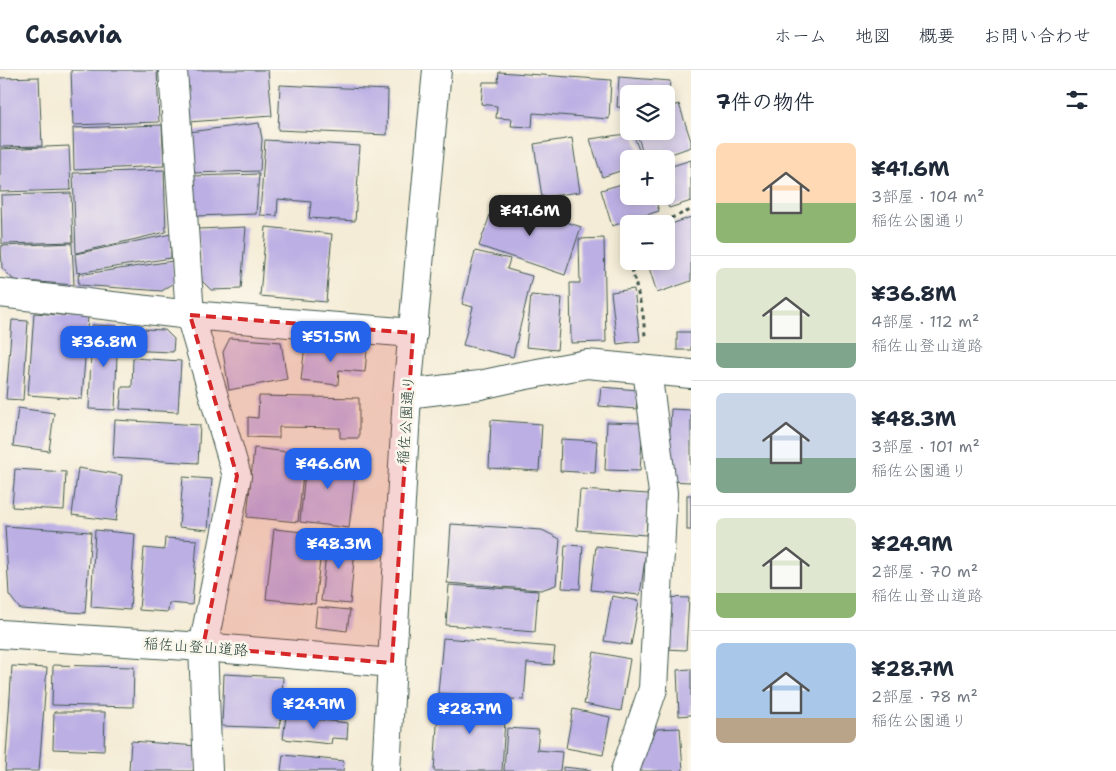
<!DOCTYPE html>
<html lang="ja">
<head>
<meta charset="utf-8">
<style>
	body { margin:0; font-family:"Shantell Sans","Klee One",sans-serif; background:#f6f6f7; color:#1f2937; height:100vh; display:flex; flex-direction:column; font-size:19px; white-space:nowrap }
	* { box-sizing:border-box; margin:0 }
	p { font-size:16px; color:#747a83 }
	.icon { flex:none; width:28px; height:28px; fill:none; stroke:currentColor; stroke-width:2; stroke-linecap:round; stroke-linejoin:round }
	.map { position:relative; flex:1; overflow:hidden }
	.sheet { display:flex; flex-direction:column; background:#fff; width:425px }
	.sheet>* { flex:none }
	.fabs { position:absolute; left:620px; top:15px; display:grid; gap:10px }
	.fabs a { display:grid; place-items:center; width:55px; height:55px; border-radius:8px; background:#fff; box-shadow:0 2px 12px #0003; font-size:25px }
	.price { position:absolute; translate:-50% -42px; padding:0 11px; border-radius:10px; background:#2563eb; color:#fff; font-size:16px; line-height:32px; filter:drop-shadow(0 1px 2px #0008) }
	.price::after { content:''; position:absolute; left:50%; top:30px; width:15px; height:11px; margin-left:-8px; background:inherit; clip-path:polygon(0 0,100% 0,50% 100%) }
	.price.current { background:#222; color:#fff }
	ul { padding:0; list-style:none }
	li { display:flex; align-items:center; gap:15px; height:125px; padding:0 25px }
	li+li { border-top:1px solid #e0e1e3 }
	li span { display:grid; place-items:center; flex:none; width:140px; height:100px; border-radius:8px; color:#555 }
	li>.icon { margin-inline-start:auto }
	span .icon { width:60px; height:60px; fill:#fffc; stroke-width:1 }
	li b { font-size:21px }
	h2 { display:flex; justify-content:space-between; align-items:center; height:60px; padding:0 25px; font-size:21px }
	header { display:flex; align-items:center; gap:30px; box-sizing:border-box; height:70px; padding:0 25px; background:#fff; border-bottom:1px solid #e0e1e3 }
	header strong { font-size:24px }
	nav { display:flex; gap:28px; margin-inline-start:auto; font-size:18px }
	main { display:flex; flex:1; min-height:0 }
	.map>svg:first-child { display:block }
</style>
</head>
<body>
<header>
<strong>Casavia</strong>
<nav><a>ホーム</a><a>地図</a><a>概要</a><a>お問い合わせ</a></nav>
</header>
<main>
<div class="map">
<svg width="691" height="701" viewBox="0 0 691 701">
	<rect width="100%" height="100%" fill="#fbf7ec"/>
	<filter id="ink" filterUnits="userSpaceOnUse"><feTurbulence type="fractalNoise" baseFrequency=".02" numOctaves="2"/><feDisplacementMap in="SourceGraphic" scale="10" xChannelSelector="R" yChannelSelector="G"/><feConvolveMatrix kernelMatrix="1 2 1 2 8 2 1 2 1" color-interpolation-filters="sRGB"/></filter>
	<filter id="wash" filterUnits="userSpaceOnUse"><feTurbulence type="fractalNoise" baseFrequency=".0096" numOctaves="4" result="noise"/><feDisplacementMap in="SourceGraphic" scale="20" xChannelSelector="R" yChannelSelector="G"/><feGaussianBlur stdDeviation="1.12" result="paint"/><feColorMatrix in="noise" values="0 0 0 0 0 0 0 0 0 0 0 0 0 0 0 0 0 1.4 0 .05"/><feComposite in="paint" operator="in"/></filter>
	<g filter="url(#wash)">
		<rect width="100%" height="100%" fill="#f4ecd6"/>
		<g id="blocks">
			<g fill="#bcafe4">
				<polygon points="71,0 157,0 159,52 73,55"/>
				<polygon points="184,0 268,0 272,46 188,52"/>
				<polygon points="499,2 611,10 609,49 533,43 532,57 511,56 512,49 496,48 497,36 481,34 483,12 498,12"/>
				<polygon points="39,7 42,76 0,77 0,8"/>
				<polygon points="619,7 670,11 668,32 666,32 666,24 629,24 629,38 617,37"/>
				<polygon points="280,15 388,20 387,65 278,60"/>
				<polygon points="679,34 691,71 691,77 657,89 645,89 636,61 666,61 666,38"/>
				<polygon points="259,53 262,69 260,101 193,103 189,62"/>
				<polygon points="162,55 164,96 74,100 73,58"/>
				<polygon points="633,63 642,89 629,89 629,98 602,107 590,69"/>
				<polygon points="572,68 580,122 542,127 534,74"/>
				<polygon points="265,70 360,76 355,151 309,148 311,132 278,129 277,146 260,145"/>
				<polygon points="69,76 71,120 0,122 0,79"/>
				<polygon points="691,90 691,131 669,138 665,126 666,126 666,98"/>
				<polygon points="164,100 166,162 76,183 73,103"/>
				<polygon points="259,104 256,144 195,146 193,106"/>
				<polygon points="629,112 629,126 654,126 659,141 612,156 601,120"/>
				<polygon points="71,123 73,172 2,174 1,125"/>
				<polygon points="496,128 581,157 565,205 479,176"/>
				<polygon points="691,147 691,211 657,223 647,191 666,191 666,156"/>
				<polygon points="246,157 241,219 211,220 202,211 198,159"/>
				<polygon points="266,157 332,164 326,232 260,226"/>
				<polygon points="171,164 171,188 77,203 75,184"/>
				<polygon points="604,168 606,272 571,273 570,213 580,213 579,169"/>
				<polygon points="72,173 74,215 14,210 2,198 1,176"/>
				<polygon points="475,181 510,189 507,199 532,206 513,287 463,275 473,237 462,234"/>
				<polygon points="173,191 174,213 162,221 79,215 78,205"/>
				<polygon points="634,219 640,271 617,274 611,222"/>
				<polygon points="531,225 562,228 557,280 526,277"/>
				<polygon points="34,243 88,247 82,329 28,325"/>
				<polygon points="12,250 28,251 23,330 6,329"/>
				<polygon points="92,255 118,256 115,340 89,339"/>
				<polygon points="122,258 165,260 174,269 173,282 121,280"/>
				<rect x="677" y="262" width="14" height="18"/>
				<polygon points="230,268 281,272 287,309 229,320 223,282"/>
				<polygon points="305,274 367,280 365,302 339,300 338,315 301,311"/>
				<polygon points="133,288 181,291 178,342 120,339 122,317 132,317"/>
				<polygon points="601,317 638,320 636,339 599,336"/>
				<polygon points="259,326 359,328 359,368 340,368 340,358 279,357 279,368 248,367 248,347 258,348"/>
				<polygon points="18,338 54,343 49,381 13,376"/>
				<polygon points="671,339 691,340 691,412 667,411"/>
				<polygon points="115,350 200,355 198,393 113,388"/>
				<polygon points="491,350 542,354 539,401 489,398"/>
				<polygon points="607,352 643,353 640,401 605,400"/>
				<polygon points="561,369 597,371 595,403 560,401"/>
				<polygon points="254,378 305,384 298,452 247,447"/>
				<polygon points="307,382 357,387 349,458 300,452"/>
				<polygon points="78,398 122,405 116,451 72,445"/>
				<polygon points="15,399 66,402 64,440 12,437"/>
				<polygon points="183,407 212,409 208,460 179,457"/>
				<polygon points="580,420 649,424 646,465 577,460"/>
				<rect x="687" y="425" width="4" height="35"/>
				<polygon points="451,454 542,460 560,469 556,515 541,520 447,513"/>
				<polygon points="5,456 91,462 85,543 20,539 9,525"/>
				<polygon points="274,459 323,464 315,534 266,529"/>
				<polygon points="95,460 135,464 130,540 91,537"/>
				<polygon points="328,465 356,468 350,534 321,531"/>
				<polygon points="165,468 197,470 192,535 169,533 168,542 139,540 144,478 164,480"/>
				<polygon points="565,475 583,476 580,519 562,518"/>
				<polygon points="596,476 646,482 640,525 591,520"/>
				<polygon points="449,515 538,521 535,562 446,555"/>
				<polygon points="612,526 639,531 631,575 604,571"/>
				<polygon points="665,527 689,528 686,580 663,579"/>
				<polygon points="317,537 350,540 347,561 315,557"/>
				<polygon points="443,568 555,577 553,595 527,593 524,630 438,623"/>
				<polygon points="594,582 630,589 621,641 584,634"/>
				<polygon points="53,595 134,597 133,637 52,635"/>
				<polygon points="12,596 47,598 39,701 5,701"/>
				<polygon points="691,599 691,645 679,646 677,600"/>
				<polygon points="224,604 283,607 280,658 222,656"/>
				<polygon points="439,626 506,630 502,701 434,701"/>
				<polygon points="573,639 610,647 603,685 566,678"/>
				<polygon points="54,642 105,642 104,681 53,679"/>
				<polygon points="286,646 348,653 347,669 332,668 331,674 283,669"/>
				<polygon points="507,658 539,660 537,680 562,682 560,701 504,701"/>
				<polygon points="680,658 683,701 633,701 657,659"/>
				<polygon points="131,671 197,676 195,701 129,701"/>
				<polygon points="283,685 344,691 343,701 281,701"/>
				<polygon points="563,697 591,700 591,701 563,701"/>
			</g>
		</g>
	</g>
	<g filter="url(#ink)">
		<use href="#blocks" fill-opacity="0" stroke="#3f574c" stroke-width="1"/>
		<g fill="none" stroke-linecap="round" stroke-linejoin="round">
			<g stroke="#3f574c" stroke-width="30">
				<g id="minor">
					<polyline points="173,0 190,245 237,406 203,577 208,701"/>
					<polyline points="0,223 190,245 413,263"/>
					<polyline points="407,324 480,315 521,306 587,294 691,304"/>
					<polyline points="625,701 653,619 663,423 647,300"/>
				</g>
			</g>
			<g stroke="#3f574c" stroke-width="30">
				<g id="tertiary">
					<polyline points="0,564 203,577 392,593"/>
					<polyline points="386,701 407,324 437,0"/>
				</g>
			</g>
			<g stroke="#3f574c" stroke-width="3" stroke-dasharray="4 4" stroke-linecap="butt">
				<polyline points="656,154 691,140"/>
				<polyline points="629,164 623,167 629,188"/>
				<polyline points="630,191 643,244 645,266"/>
			</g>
			<use href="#minor" stroke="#fff" stroke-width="28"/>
			<use href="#tertiary" stroke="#fff" stroke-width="28"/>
		</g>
	</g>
	<path fill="#d62828" fill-opacity="0.2" stroke="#d62828" stroke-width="4" stroke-dasharray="10 6" stroke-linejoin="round" d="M190 245 413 263 392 593 203 577 237 406Z"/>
	<g text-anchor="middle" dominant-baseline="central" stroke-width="5" stroke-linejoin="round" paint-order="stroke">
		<g font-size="15" fill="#1f3d34" stroke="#fbf7ec">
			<text transform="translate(406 350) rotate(-86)">稲佐公園通り</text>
			<text transform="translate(196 577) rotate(4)">稲佐山登山道路</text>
		</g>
	</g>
</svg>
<div class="fabs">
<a><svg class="icon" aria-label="layers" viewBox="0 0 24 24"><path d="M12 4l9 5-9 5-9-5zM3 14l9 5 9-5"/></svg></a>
<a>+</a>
<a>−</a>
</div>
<b class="price current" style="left:530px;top:167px">¥41.6M</b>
<b class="price" style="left:331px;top:293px">¥51.5M</b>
<b class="price" style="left:104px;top:298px">¥36.8M</b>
<b class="price" style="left:328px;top:420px">¥46.6M</b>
<b class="price" style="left:339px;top:500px">¥48.3M</b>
<b class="price" style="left:314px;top:660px">¥24.9M</b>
<b class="price" style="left:470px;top:665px">¥28.7M</b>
</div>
<section class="sheet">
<h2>7件の物件<svg class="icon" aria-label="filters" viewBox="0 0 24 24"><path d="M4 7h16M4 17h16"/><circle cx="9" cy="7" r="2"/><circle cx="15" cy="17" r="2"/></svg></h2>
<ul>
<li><span style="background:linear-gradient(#ffd9b3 60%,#8fb573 0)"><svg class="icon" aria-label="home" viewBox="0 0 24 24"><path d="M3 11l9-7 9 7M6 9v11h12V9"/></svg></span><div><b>¥41.6M</b><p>3部屋 · 104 m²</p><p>稲佐公園通り</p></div></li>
<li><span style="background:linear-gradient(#dfe7d0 75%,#7fa58c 0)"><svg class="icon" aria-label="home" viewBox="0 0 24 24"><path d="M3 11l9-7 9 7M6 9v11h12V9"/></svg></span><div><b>¥36.8M</b><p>4部屋 · 112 m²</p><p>稲佐山登山道路</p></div></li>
<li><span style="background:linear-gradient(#c9d6e8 65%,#7fa58c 0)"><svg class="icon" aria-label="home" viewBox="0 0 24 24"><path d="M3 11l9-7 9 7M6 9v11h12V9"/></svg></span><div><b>¥48.3M</b><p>3部屋 · 101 m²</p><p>稲佐公園通り</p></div></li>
<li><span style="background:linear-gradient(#dfe7d0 75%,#8fb573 0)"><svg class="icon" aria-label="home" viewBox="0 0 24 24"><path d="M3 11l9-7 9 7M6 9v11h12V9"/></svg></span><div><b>¥24.9M</b><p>2部屋 · 70 m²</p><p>稲佐山登山道路</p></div></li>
<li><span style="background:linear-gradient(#a9c7e8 75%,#b9a48a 0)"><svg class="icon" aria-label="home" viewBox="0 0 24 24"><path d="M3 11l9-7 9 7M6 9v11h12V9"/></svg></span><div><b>¥28.7M</b><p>2部屋 · 78 m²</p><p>稲佐公園通り</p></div></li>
</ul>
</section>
</main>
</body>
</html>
